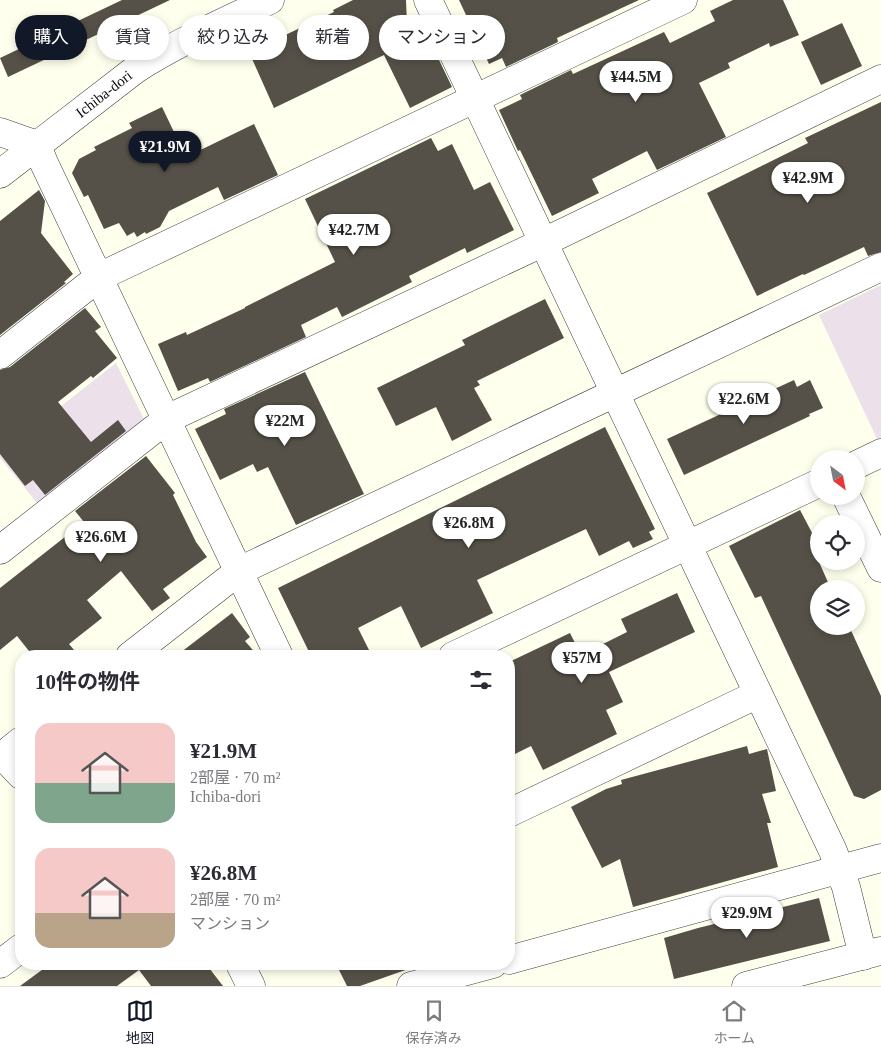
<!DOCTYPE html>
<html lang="ja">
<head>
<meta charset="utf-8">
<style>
	body { margin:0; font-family:"Times New Roman","Noto Sans JP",serif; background:#f7f7f7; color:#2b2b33; height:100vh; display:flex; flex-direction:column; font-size:19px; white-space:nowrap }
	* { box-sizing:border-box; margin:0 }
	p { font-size:16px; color:#7c7c81 }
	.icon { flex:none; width:28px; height:28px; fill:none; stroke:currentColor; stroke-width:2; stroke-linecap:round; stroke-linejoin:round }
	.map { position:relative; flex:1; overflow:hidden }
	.side { position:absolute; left:15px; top:650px; width:500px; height:320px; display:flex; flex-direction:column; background:#fff; border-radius:20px; box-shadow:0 2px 8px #0003 }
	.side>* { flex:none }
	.banner { position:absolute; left:15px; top:15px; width:500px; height:45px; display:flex; gap:10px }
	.needle { width:32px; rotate:148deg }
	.controls { position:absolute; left:810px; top:450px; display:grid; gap:10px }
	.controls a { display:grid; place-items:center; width:55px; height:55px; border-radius:50%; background:#fff; box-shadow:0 2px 8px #0003; font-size:25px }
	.price { position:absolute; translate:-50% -42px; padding:0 11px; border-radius:18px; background:#fff; color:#222; font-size:16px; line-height:32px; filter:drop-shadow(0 1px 2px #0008) }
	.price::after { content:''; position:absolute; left:50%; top:30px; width:15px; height:11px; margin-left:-8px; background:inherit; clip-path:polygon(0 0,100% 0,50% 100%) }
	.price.selected { background:#111827; color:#fff }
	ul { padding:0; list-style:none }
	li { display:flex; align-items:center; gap:15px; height:125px; padding:0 20px }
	li span { display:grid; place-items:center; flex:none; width:140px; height:100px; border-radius:15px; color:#555 }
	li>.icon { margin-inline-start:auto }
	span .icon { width:60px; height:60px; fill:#fffc; stroke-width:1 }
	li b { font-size:21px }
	h2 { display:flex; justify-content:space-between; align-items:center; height:60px; padding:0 20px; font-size:21px }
	.chip { padding:0 18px; border-radius:22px; background:#fff; box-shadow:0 2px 8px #0003; font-size:18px; line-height:45px }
	.chip.selected { background:#111827; color:#fff }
	.tabs { display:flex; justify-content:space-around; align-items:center; height:70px; border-top:1px solid #e1e1e2; background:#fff; font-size:14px; color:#7c7c81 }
	.tabs a { display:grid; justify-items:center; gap:2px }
	.tabs .selected { color:#111827 }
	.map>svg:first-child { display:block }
</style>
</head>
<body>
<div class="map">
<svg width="881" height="986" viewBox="0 0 881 986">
	<rect width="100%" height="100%" fill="#feffec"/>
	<g fill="#ece0eb">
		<polygon points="881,285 881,439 878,441 819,315"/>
		<polygon points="116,363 145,421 39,505 0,458 0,454"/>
	</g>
	<g fill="#565148">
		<polygon points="122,0 170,0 8,77 0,58"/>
		<polygon points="353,0 406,0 408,49 429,39 452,87 410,108 384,55 274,108 249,52 334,12 333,10"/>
		<polygon points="459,0 639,0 557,38 558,42 506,67 502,58 489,64"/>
		<polygon points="733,0 783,0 799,35 770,47 769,43 728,63 730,68 699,83 726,137 657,170 647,151 592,179 599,193 552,216 520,150 518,151 499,110 522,99 520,95 571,70 573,74 664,32 670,43 715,21 710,11"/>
		<polygon points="842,23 862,66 821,85 801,42"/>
		<polygon points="881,102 881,252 868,256 864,247 804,275 803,274 757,296 707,193 808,143 805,138"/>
		<polygon points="162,107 186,157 254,124 278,175 224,200 218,187 169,211 160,227 146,234 145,232 137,237 134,232 127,236 119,223 104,229 88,195 84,197 72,173 79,159 96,150 94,147 132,128 129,123"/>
		<polygon points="431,138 438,151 452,144 474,190 490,182 514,230 467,253 465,248 409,276 412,282 342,317 337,307 301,325 306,337 210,382 208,378 178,391 158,344 186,332 187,335 245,308 245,307 335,262 305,199"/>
		<polygon points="39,190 45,201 41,233 73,274 64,282 66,283 0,335 0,221"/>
		<polygon points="545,299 564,338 477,381 480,385 474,388 492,420 452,441 436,407 396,426 377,388 465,345 462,340"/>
		<polygon points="85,308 101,327 95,331 117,358 93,378 91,376 58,402 91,442 118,420 126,431 45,495 33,480 25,486 0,454 0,370 10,367"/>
		<polygon points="305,372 364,494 296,525 268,467 257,472 253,464 220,480 195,429 226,414 224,409"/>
		<polygon points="794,380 797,387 810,380 823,408 809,414 810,416 684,475 667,439"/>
		<polygon points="605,427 655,529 649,532 653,539 633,548 629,541 599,556 586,529 477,580 493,613 421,648 401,606 358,628 372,656 311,656 278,588"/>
		<polygon points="146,456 175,493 173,495 196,542 207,557 163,589 170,598 152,611 121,571 87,600 102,618 69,644 79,656 33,656 17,636 0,650 0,588 84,522 75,511"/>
		<polygon points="800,510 819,546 819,562 831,589 819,589 819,626 849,626 881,696 881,790 864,799 854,796 761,596 755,598 729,546"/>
		<polygon points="677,593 695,632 609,672 623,702 606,710 617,734 543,770 531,746 509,757 509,662 570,633 581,655 627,632 621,619"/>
		<polygon points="232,613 250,637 245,641 258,656 176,656"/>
		<polygon points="747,746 749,754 767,749 776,791 762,794 771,823 767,823 778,867 633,907 620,859 602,868 571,807 606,789 622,784 621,780"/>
		<polygon points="819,898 830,941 674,979 664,938 698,928"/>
		<polygon points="50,964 206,964 223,986 151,986 139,970 117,986 20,986"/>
		<polygon points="336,964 414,964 414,967 360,986 347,986"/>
	</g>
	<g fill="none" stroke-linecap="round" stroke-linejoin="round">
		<g stroke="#404040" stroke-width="29">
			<g id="minor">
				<polyline points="428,0 833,851 846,887 863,956"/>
				<polyline points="0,132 37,145 44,163 279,656"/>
				<path d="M0 174 136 69C178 42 224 22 270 0"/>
				<polyline points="0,355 99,277 683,0"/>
				<polyline points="856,465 881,453"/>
				<polyline points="846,496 881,568"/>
				<polyline points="0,550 167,419 544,242 881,79"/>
				<polyline points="130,656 239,571 881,267"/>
				<polyline points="453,656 819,483"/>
				<polyline points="3,756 21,775"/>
				<polyline points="0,758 21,741"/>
				<polyline points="509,813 758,694"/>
				<polyline points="509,960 881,858"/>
				<polyline points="0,964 21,948"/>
				<polyline points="240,964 251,986"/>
				<polyline points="411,986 493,964"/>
				<polyline points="746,986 880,951"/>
			</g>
		</g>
		<use href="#minor" stroke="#fff" stroke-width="28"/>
	</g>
	<g text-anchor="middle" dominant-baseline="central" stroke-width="5" stroke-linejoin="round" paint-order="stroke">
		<g font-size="15" fill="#0d0d0d" stroke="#fff">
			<text transform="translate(104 94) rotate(-38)">Ichiba-dori</text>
		</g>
	</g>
</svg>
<div class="controls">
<a><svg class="needle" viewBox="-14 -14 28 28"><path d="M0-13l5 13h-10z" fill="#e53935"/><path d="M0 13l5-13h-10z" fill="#7c7c81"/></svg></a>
<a><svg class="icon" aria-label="locate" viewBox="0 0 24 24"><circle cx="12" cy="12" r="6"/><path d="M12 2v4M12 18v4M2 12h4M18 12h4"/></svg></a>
<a><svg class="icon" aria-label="layers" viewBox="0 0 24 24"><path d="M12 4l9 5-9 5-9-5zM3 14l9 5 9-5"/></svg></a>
</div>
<b class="price" style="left:636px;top:103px">¥44.5M</b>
<b class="price selected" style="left:165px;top:173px">¥21.9M</b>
<b class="price" style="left:808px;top:204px">¥42.9M</b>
<b class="price" style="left:354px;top:256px">¥42.7M</b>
<b class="price" style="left:744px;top:425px">¥22.6M</b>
<b class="price" style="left:285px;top:447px">¥22M</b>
<b class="price" style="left:469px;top:549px">¥26.8M</b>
<b class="price" style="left:101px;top:563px">¥26.6M</b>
<b class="price" style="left:582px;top:684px">¥57M</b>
<b class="price" style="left:747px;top:939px">¥29.9M</b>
<div class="banner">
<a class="chip selected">購入</a>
<a class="chip">賃貸</a>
<a class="chip">絞り込み</a>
<a class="chip">新着</a>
<a class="chip">マンション</a>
</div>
<section class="side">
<h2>10件の物件<svg class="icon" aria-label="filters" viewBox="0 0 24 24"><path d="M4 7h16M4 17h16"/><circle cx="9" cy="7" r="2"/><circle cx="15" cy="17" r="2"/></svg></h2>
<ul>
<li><span style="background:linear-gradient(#f6c9c9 60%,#7fa58c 0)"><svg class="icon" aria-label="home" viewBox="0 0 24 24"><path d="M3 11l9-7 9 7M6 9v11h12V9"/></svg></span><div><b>¥21.9M</b><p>2部屋 · 70 m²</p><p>Ichiba-dori</p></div></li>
<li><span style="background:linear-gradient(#f6c9c9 65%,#b9a48a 0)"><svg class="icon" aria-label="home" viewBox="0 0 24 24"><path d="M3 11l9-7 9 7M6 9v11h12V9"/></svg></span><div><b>¥26.8M</b><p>2部屋 · 70 m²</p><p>マンション</p></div></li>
</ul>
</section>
</div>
<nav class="tabs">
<a class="selected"><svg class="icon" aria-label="map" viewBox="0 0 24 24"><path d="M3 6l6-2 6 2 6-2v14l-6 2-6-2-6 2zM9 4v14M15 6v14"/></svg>地図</a>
<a><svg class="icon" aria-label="saved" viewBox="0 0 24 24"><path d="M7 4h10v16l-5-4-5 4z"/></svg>保存済み</a>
<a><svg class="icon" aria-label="home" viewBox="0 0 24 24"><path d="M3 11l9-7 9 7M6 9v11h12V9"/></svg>ホーム</a>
</nav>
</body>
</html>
